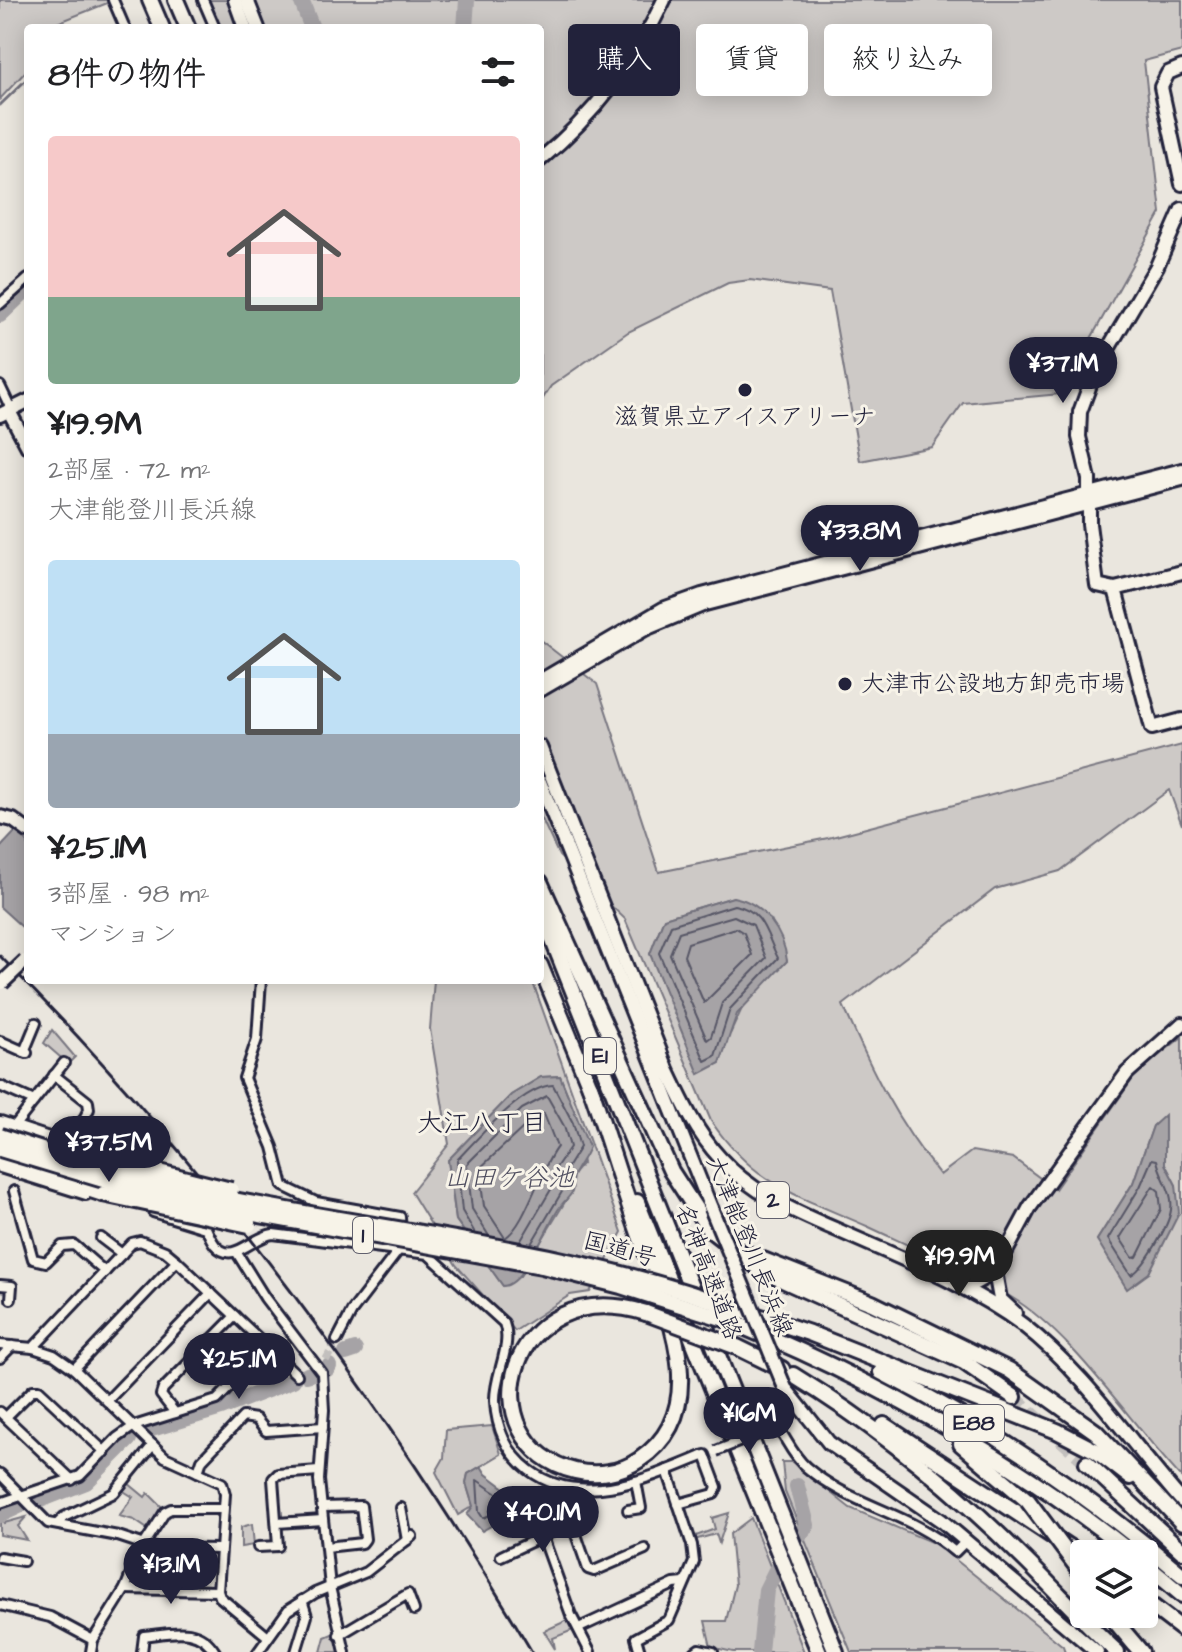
<!DOCTYPE html>
<html lang="ja">
<head>
<meta charset="utf-8">
<style>
	body { margin:0; font-family:"Architects Daughter","Klee One",sans-serif; background:#f6f6f6; color:#202124; height:100vh; display:flex; flex-direction:column; font-size:30px; white-space:nowrap }
	* { box-sizing:border-box; margin:0 }
	p { font-size:26px; color:#757577 }
	.icon { flex:none; width:44px; height:44px; fill:none; stroke:currentColor; stroke-width:2; stroke-linecap:round; stroke-linejoin:round }
	.map { position:relative; flex:1; overflow:hidden }
	.side { position:absolute; left:24px; top:24px; width:520px; height:960px; display:flex; flex-direction:column; background:#fff; border-radius:8px; box-shadow:0 4px 20px #0003 }
	.side>* { flex:none }
	.guide { position:absolute; left:568px; top:24px; width:494px; height:72px; display:flex; gap:16px }
	.tools { position:absolute; left:1070px; top:1540px; display:grid; gap:16px }
	.tools a { display:grid; place-items:center; width:88px; height:88px; border-radius:8px; background:#fff; box-shadow:0 4px 20px #0003; font-size:40px }
	.price { position:absolute; translate:-50% -68px; padding:0 18px; border-radius:28px; background:#22223b; color:#fff; font-size:26px; line-height:52px; filter:drop-shadow(0 2px 4px #0008) }
	.price::after { content:''; position:absolute; left:50%; top:48px; width:24px; height:18px; margin-left:-12px; background:inherit; clip-path:polygon(0 0,100% 0,50% 100%) }
	.price.current { background:#222; color:#fff }
	ul { padding:0; list-style:none }
	li { display:grid; align-content:center; gap:16px; height:424px; padding:0 24px }
	li span { display:grid; place-items:center; height:248px; border-radius:8px; color:#555 }
	li>.icon { margin-inline-start:auto }
	span .icon { width:144px; height:144px; fill:#fffc; stroke-width:1 }
	li b { font-size:34px }
	h2 { display:flex; justify-content:space-between; align-items:center; height:96px; padding:0 24px; font-size:34px }
	.chip { padding:0 28px; border-radius:8px; background:#fff; box-shadow:0 4px 20px #0003; font-size:28px; line-height:72px }
	.chip.current { background:#22223b; color:#fff }
	.map>svg:first-child { display:block }
</style>
</head>
<body>
<div class="map">
<svg width="1182" height="1652" viewBox="0 0 1182 1652">
	<rect width="100%" height="100%" fill="#eae6de"/>
	<filter id="ink" filterUnits="userSpaceOnUse"><feTurbulence type="fractalNoise" baseFrequency=".0125" numOctaves="2"/><feDisplacementMap in="SourceGraphic" scale="16" xChannelSelector="R" yChannelSelector="G"/><feConvolveMatrix kernelMatrix="1 2 1 2 8 2 1 2 1" color-interpolation-filters="sRGB"/></filter>
	<g filter="url(#ink)">
		<g fill="#cdc9c6" stroke="#787680" stroke-width="2" fill-rule="evenodd">
			<polygon points="0,0 115,0 57,23 54,28 28,28 28,69 0,99"/>
			<polygon points="199,0 1182,0 1182,51 1144,61 1161,213 1060,394 963,403 932,447 860,461 830,291 750,280 728,283 628,332 551,386 540,403 540,28 211,28"/>
			<path d="M540 640 597 684 659 872 828 838 1182 745V825L1169 790 1060 871 995 889 843 1005C872 1071 895 1119 940 1175L972 1151 1013 1158 1055 1189 1137 1073 1182 1037V1478C1131 1424 1073 1334 1011 1297 966 1271 916 1249 869 1227 800 1196 756 1187 711 1121L625 919 559 856 540 815ZM733 897 771 920 787 961 744 1004 731 1032 650 954 664 918ZM1165 1116V1164L1176 1185 1111 1258 1097 1240 1133 1183 1153 1126Z"/>
			<path d="M434 980H532L622 1232 590 1292 570 1295 515 1331 456 1265 411 1192 449 1144 430 1029ZM560 1076 569 1098 583 1163 572 1176 571 1192 520 1276 503 1286 456 1220 448 1160 511 1095 541 1077Z"/>
			<polygon points="52,1030 75,1057 68,1064 44,1043"/>
			<polygon points="492,1426 501,1454 468,1474 466,1483 473,1506 458,1515 436,1472 444,1458 446,1430"/>
			<polygon points="782,1462 792,1462 850,1508 936,1544 1063,1646 1065,1652 851,1652 785,1492"/>
			<polygon points="128,1483 145,1497 148,1493 163,1508 149,1530 134,1520 119,1516 133,1497 122,1490"/>
			<polygon points="729,1513 719,1543 716,1534 694,1540 693,1537 715,1529 712,1518"/>
			<polygon points="26,1517 18,1526 27,1540 0,1535 0,1518 4,1523"/>
			<polygon points="751,1518 804,1652 733,1652 711,1647 705,1621 726,1621 735,1585 730,1534"/>
			<polygon points="252,1524 254,1545 241,1547 241,1527"/>
			<polygon points="568,1620 573,1630 553,1638 555,1649 544,1631"/>
			<polygon points="337,1632 341,1652 321,1652 325,1637"/>
		</g>
		<g fill="#a6a3a6" stroke="#716f7b" stroke-width="2">
			<polygon points="15,832 19,832 28,843 28,923 22,927 0,907 0,848"/>
			<path d="M733 897C763 902 784 932 787 961L737 1014 720 1063 699 1074 650 954 664 918Z"/>
			<path d="M560 1076 589 1147C585 1158 579 1164 574 1174 570 1180 574 1186 572 1192 570 1197 563 1202 560 1207 547 1224 526 1285 503 1286L456 1220 448 1160 511 1095 541 1077Z"/>
			<polygon points="1165,1115 1165,1164 1176,1185 1179,1213 1149,1273 1127,1289 1097,1240 1133,1183 1153,1126"/>
			<polygon points="481,1466 486,1474 522,1501 519,1510 482,1531 467,1515 473,1506 466,1483 468,1474"/>
		</g>
		<g fill="none" stroke-linecap="round" stroke-linejoin="round">
			<g stroke="#575666" stroke-width="2">
				<path d="M734 905C764 910 766 935 778 958L730 1009 715 1056 705 1061 659 953 671 925Z"/>
				<polygon points="734,916 753,925 766,958 722,1003 711,1037 707,1040 670,954 679,932"/>
				<polygon points="736,928 744,933 752,955 704,1003 684,956 688,943"/>
				<path d="M539 1113 544 1114 557 1147C540 1168 526 1225 505 1238L484 1206 479 1169Z"/>
				<path d="M1152 1159 1157 1160C1160 1177 1174 1192 1171 1210 1169 1225 1144 1269 1131 1275L1108 1239 1140 1187Z"/>
				<polygon points="1153,1186 1159,1191 1161,1209 1137,1257 1133,1258 1120,1238"/>
				<path d="M475 1233 462 1211 457 1160C478 1138 523 1086 553 1085L573 1123 580 1147 564 1173 563 1190 531 1244"/>
				<polyline points="489,1236 472,1209 467,1164 522,1109 547,1096 564,1126 570,1147 555,1169 553,1186 520,1242"/>
				<polygon points="477,1480 508,1501 509,1507 483,1518 479,1512"/>
			</g>
			<g stroke="#716f7b" stroke-width="3">
				<polyline points="299,0 302,3"/>
				<polyline points="0,105 28,78"/>
			</g>
			<g stroke="#a6a3a6" stroke-width="16">
				<polyline points="301,0 312,28"/>
				<polyline points="465,28 467,0"/>
				<polyline points="0,315 28,288"/>
				<polyline points="346,1353 355,1350"/>
				<polyline points="327,1369 329,1366"/>
				<polyline points="307,1375 316,1372"/>
				<polyline points="148,1430 221,1408 293,1380"/>
				<polyline points="797,1486 807,1525 801,1533"/>
				<polyline points="40,1500 86,1482 129,1439"/>
				<polyline points="0,1515 19,1506"/>
				<polyline points="760,1652 766,1590 776,1570"/>
			</g>
			<polyline stroke="#c2bfbd" stroke-width="8" stroke-dasharray="8 4" stroke-linecap="butt" points="326,1360 337,1340"/>
			<polyline stroke="#c2bfbd" stroke-width="14" stroke-dasharray="14 7" stroke-linecap="butt" points="1014,1397 1087,1463"/>
			<g stroke="#22223b" stroke-width="14">
				<g id="street">
					<polyline points="113,0 125,28"/>
					<polyline points="203,0 215,28"/>
					<polyline points="0,304 28,279"/>
					<polyline points="0,386 11,409"/>
					<polyline points="261,980 257,1039 244,1078 273,1147 283,1186 316,1202 400,1217 401,1233"/>
					<polyline points="0,1041 27,1053"/>
					<polyline points="24,1052 36,1023"/>
					<polyline points="54,1075 88,1102 89,1109 72,1143"/>
					<polyline points="0,1086 34,1101"/>
					<polyline points="16,1124 64,1063"/>
					<polyline points="0,1168 86,1195"/>
					<polyline points="14,1191 33,1259 46,1262 62,1246 74,1245 105,1272"/>
					<polyline points="153,1212 205,1228"/>
					<path d="M200 1216C206 1225 208 1236 215 1245 233 1266 253 1236 273 1234L428 1254 504 1323C513 1346 494 1375 495 1401 496 1428 507 1453 529 1470 582 1510 651 1477 705 1455L717 1487 714 1494 678 1504"/>
					<polyline points="101,1238 122,1254"/>
					<polyline points="237,1253 265,1298 322,1373 324,1410 319,1480 330,1587 345,1652"/>
					<polyline points="0,1285 12,1286 11,1299"/>
					<polyline points="337,1340 352,1311 401,1247"/>
					<polyline points="0,1345 33,1348 54,1355 74,1369 165,1457 222,1483 225,1494 218,1591 220,1597 267,1636"/>
					<polyline points="33,1348 132,1243 140,1241 165,1251 177,1261 297,1375"/>
					<polyline points="0,1358 12,1346"/>
					<polyline points="74,1369 177,1261"/>
					<polyline points="107,1401 211,1293"/>
					<polyline points="0,1412 72,1480"/>
					<polyline points="175,1413 161,1395 163,1389 235,1316"/>
					<polyline points="6,1417 33,1390 39,1390 105,1452"/>
					<path d="M771 1429 781 1432C788 1443 795 1458 806 1467 852 1507 908 1511 955 1552L966 1541"/>
					<polyline points="198,1472 202,1460 243,1417 256,1419 266,1431 323,1427"/>
					<polyline points="0,1474 48,1523 118,1536 154,1548 219,1549"/>
					<polyline points="566,1487 563,1497 588,1569 594,1571 645,1549"/>
					<polyline points="0,1503 80,1476 117,1438 134,1426 217,1400 268,1348"/>
					<polyline points="322,1507 361,1506 365,1539 362,1543 326,1547"/>
					<polyline points="401,1508 407,1540"/>
					<polyline points="628,1510 641,1508 636,1481"/>
					<polyline points="277,1523 323,1520"/>
					<polyline points="57,1524 64,1517 114,1493 153,1445"/>
					<polyline points="543,1537 571,1615 590,1652"/>
					<polyline points="258,1547 278,1546 273,1479 278,1474 319,1471"/>
					<polyline points="501,1556 571,1523"/>
					<polyline points="0,1557 23,1561"/>
					<polyline points="125,1589 218,1591"/>
					<polyline points="0,1605 50,1617 93,1640"/>
					<polyline points="579,1628 674,1584 684,1583"/>
					<polyline points="339,1635 408,1594 414,1610"/>
					<polyline points="91,1652 93,1640 125,1589 140,1551 165,1512 171,1509 222,1509"/>
					<path d="M142 1652 144 1636C172 1633 198 1624 215 1652"/>
					<polyline points="258,1652 288,1610 315,1593 366,1572 412,1536"/>
					<polyline points="296,1652 307,1616 302,1600"/>
					<polyline points="640,1652 636,1638 669,1620 694,1562 692,1545 667,1470"/>
					<polyline points="695,1652 699,1649 713,1652"/>
				</g>
			</g>
			<g stroke="#22223b" stroke-width="18">
				<g id="secondary">
					<polyline points="1182,67 1168,73 1161,87 1182,184"/>
					<path d="M540 160C594 115 634 64 664 0"/>
					<polyline points="9,411 28,447"/>
					<polyline points="0,415 28,401"/>
					<polyline points="1182,572 1115,589 1152,728 1182,720"/>
					<polyline points="1115,589 1097,585 1089,524 1089,479 1079,437 1080,412 1095,371 1157,266 1182,209"/>
					<polyline points="540,681 663,609 702,595 1182,470"/>
					<polyline points="540,690 645,629 705,604 1182,479"/>
					<polyline points="0,817 13,820 28,831"/>
					<polyline points="929,1267 975,1283 995,1272 1030,1207 1127,1073 1182,1024"/>
					<polyline points="995,1272 1000,1299 1015,1313"/>
				</g>
			</g>
			<g stroke="#22223b" stroke-width="18">
				<g id="primary">
					<polyline points="235,0 245,28"/>
					<polyline points="247,0 258,28"/>
					<path d="M540 747 667 1069C682 1101 696 1132 720 1158 753 1195 800 1214 844 1233 905 1260 969 1285 1023 1325 1085 1373 1130 1442 1182 1501"/>
					<polyline points="540,782 711,1208"/>
					<polyline points="785,1388 829,1443 942,1521 1097,1652"/>
				</g>
			</g>
			<g stroke="#22223b" stroke-width="20">
				<g id="highway">
					<polyline points="150,0 162,28"/>
					<polyline points="176,0 188,28"/>
					<polyline points="540,882 671,1171 708,1228 763,1271 964,1362 1014,1397"/>
					<polyline points="540,908 836,1652"/>
					<polyline points="540,965 593,1094"/>
					<path d="M590 1086C606 1132 620 1179 636 1225 659 1294 721 1406 639 1460 620 1473 596 1476 575 1471 465 1443 506 1271 646 1313"/>
					<polyline points="0,1124 103,1158"/>
					<polyline points="0,1160 103,1194"/>
					<polyline points="637,1202 819,1652"/>
					<polyline points="748,1254 872,1303 1009,1370 1096,1432 1182,1523"/>
					<polyline points="719,1303 809,1333 1057,1431 1096,1451 1130,1477"/>
					<polyline points="725,1319 772,1339"/>
					<path d="M766 1336C898 1393 1020 1465 1133 1554"/>
					<polyline points="737,1347 782,1369"/>
					<path d="M881 1372C990 1427 1090 1496 1182 1575"/>
					<path d="M793 1375C878 1427 952 1487 1022 1557 1054 1588 1084 1622 1117 1652"/>
					<polyline points="884,1425 1084,1557"/>
					<polyline points="961,1444 1028,1501"/>
					<polyline points="1087,1463 1182,1551"/>
					<polyline points="1144,1563 1182,1595"/>
					<polyline points="1144,1600 1182,1629"/>
					<polyline points="1109,1614 1141,1652"/>
				</g>
			</g>
			<use href="#street" stroke="#f7f3e8" stroke-width="8"/>
			<use href="#secondary" stroke="#f7f3e8" stroke-width="12"/>
			<use href="#primary" stroke="#f7f3e8" stroke-width="12"/>
			<use href="#highway" stroke="#f7f3e8" stroke-width="14"/>
			<path stroke="#22223b" stroke-width="3" d="M0 956C208 1164 383 1400 532 1652"/>
			<g stroke="#22223b" stroke-width="14" stroke-linecap="butt">
				<polyline id="street-bridge" points="716,1451 771,1429"/>
			</g>
			<g stroke="#22223b" stroke-width="18" stroke-linecap="butt">
				<polyline id="secondary-bridge" points="2,983 25,961"/>
			</g>
			<g stroke="#22223b" stroke-width="18" stroke-linecap="butt">
				<polyline id="primary-bridge" points="711,1208 785,1388"/>
			</g>
			<g stroke="#22223b" stroke-width="20" stroke-linecap="butt">
				<g id="highway-bridge">
					<path d="M0 1136C67 1159 134 1180 204 1194 376 1230 551 1245 719 1303"/>
					<polyline points="0,1149 160,1197 542,1266 621,1286 725,1319"/>
					<polyline points="103,1158 231,1190"/>
					<polyline points="103,1194 249,1225"/>
					<polyline points="646,1313 737,1347"/>
					<polyline points="1028,1501 1084,1576"/>
				</g>
			</g>
			<use href="#street-bridge" stroke="#f7f3e8" stroke-width="8"/>
			<use href="#secondary-bridge" stroke="#f7f3e8" stroke-width="12"/>
			<use href="#primary-bridge" stroke="#f7f3e8" stroke-width="12"/>
			<use href="#highway-bridge" stroke="#f7f3e8" stroke-width="14"/>
		</g>
	</g>
	<g fill="#22223b" stroke="#f7f3e8" stroke-width="3">
		<circle cx="745" cy="390" r="8"/>
		<circle cx="845" cy="684" r="8"/>
	</g>
	<g text-anchor="middle" dominant-baseline="central" stroke-width="6" stroke-linejoin="round" paint-order="stroke">
		<g fill="#f7f3e8" stroke="#62616f" stroke-width="2">
			<rect x="584" y="1038" width="32" height="36" rx="6"/>
			<rect x="757" y="1182" width="32" height="36" rx="6"/>
			<rect x="353" y="1217" width="20" height="36" rx="6"/>
			<rect x="944" y="1405" width="60" height="36" rx="6"/>
		</g>
		<g font-size="22" font-weight="bold" fill="#22223b">
			<text x="600" y="1056">E1</text>
			<text x="773" y="1200">2</text>
			<text x="363" y="1235">1</text>
			<text x="974" y="1423">E88</text>
		</g>
		<g font-size="24" fill="#22223b" stroke="#f7f3e8">
			<text x="745" y="417">滋賀県立アイスアリーナ</text>
			<text x="861" y="684" text-anchor="start">大津市公設地方卸売市場</text>
		</g>
		<g font-size="24" fill="#22223b" stroke="#f7f3e8">
			<text transform="translate(749 1246) rotate(68)">大津能登川長浜線</text>
			<text transform="translate(620 1250) rotate(15)">国道1号</text>
			<text transform="translate(708 1272) rotate(69)">名神高速道路</text>
		</g>
		<g font-size="26" fill="#22223b" stroke="#f7f3e8">
			<text x="482" y="1123">大江八丁目</text>
		</g>
		<g font-size="26" font-style="italic" fill="#504f60" stroke="#f7f3e8">
			<text x="509" y="1178">山田ケ谷池</text>
		</g>
	</g>
</svg>
<div class="tools">
<a><svg class="icon" aria-label="layers" viewBox="0 0 24 24"><path d="M12 4l9 5-9 5-9-5zM3 14l9 5 9-5"/></svg></a>
</div>
<b class="price" style="left:1063px;top:405px">¥37.1M</b>
<b class="price" style="left:860px;top:573px">¥33.8M</b>
<b class="price" style="left:109px;top:1184px">¥37.5M</b>
<b class="price current" style="left:959px;top:1298px">¥19.9M</b>
<b class="price" style="left:239px;top:1401px">¥25.1M</b>
<b class="price" style="left:749px;top:1455px">¥16M</b>
<b class="price" style="left:543px;top:1554px">¥40.1M</b>
<b class="price" style="left:171px;top:1606px">¥13.1M</b>
<div class="guide">
<a class="chip current">購入</a>
<a class="chip">賃貸</a>
<a class="chip">絞り込み</a>
</div>
<section class="side">
<h2>8件の物件<svg class="icon" aria-label="filters" viewBox="0 0 24 24"><path d="M4 7h16M4 17h16"/><circle cx="9" cy="7" r="2"/><circle cx="15" cy="17" r="2"/></svg></h2>
<ul>
<li><span style="background:linear-gradient(#f6c9c9 65%,#7fa58c 0)"><svg class="icon" aria-label="home" viewBox="0 0 24 24"><path d="M3 11l9-7 9 7M6 9v11h12V9"/></svg></span><div><b>¥19.9M</b><p>2部屋 · 72 m²</p><p>大津能登川長浜線</p></div></li>
<li><span style="background:linear-gradient(#bfe0f5 70%,#9aa5b1 0)"><svg class="icon" aria-label="home" viewBox="0 0 24 24"><path d="M3 11l9-7 9 7M6 9v11h12V9"/></svg></span><div><b>¥25.1M</b><p>3部屋 · 98 m²</p><p>マンション</p></div></li>
</ul>
</section>
</div>
</body>
</html>
